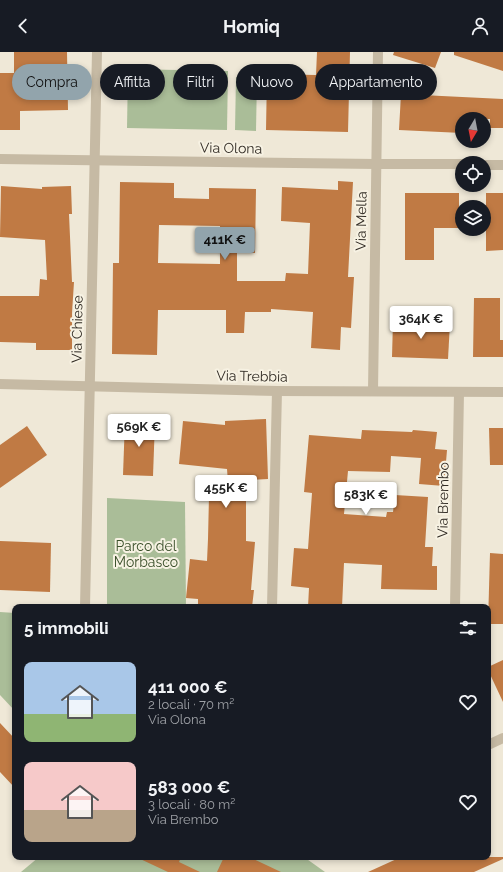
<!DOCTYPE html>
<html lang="it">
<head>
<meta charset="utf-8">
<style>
	body { margin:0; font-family:Raleway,sans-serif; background:#20242c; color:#f1f3f6; height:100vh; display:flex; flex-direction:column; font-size:15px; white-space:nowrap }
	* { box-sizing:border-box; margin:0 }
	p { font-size:13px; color:#9ea1a6 }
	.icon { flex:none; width:22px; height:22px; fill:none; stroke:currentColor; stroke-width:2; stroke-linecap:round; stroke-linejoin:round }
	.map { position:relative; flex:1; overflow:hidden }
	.side { position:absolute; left:12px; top:552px; width:479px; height:256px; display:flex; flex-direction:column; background:#171b24; border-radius:8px; box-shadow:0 2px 6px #0003 }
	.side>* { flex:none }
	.top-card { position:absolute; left:12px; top:12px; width:479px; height:36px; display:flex; gap:8px }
	.needle { width:26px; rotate:190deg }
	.tools { position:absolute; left:455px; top:60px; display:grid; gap:8px }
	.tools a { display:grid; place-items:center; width:36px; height:36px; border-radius:50%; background:#171b24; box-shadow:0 2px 6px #0003; font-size:20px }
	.price { position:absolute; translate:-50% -34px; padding:0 9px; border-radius:4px; background:#fff; color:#222; font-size:13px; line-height:26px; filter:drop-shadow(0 1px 2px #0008) }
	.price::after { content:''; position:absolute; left:50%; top:24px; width:12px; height:9px; margin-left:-6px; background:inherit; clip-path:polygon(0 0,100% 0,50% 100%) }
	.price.active { background:#92a4ac; color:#111 }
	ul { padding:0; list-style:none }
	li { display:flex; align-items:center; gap:12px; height:100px; padding:0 12px }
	li span { display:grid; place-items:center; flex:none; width:112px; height:80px; border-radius:8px; color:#555 }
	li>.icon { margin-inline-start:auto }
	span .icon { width:48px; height:48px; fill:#fffc; stroke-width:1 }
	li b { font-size:17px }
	h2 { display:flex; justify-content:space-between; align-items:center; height:48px; padding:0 12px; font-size:17px }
	.pill { padding:0 14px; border-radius:18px; background:#171b24; box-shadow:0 2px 6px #0003; font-size:14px; line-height:36px }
	.pill.active { background:#92a4ac; color:#111 }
	header { display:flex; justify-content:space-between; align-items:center; height:52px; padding:0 12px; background:#171b24; font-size:18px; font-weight:700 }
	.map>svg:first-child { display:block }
</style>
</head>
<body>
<header><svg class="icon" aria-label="back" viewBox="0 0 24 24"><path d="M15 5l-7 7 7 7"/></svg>Homiq<svg class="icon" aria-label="person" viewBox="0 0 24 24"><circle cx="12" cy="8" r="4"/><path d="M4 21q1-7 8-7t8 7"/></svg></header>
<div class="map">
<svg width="503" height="820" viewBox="0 0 503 820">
	<rect width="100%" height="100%" fill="#efe8d7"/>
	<g fill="#aabd98">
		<polygon points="128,17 228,19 227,78 127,76"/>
		<polygon points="236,25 257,25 256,79 235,78"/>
		<polygon points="107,446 185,450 186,555 107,555"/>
		<polygon points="0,560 15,561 15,659 0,643"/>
		<polygon points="39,805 304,805 325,820 21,820"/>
	</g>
	<g fill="#c07a44" fill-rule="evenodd">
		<polygon points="14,0 67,0 68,58 20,59 20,78 0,78 0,21 14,21"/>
		<polygon points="317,0 350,0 348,80 266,78 267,22 316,23"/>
		<polygon points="394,0 441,0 435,16 393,3"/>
		<polygon points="454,0 503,0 503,19 454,3"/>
		<polygon points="401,42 503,47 503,76 490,76 490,67 462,67 462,81 399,78"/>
		<path d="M338 129 353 130 348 225H354L351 276 341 275 340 298 311 296 313 260 271 257V260H245L244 281H226V258H158L157 303 112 302 113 211H119L120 130 174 131V146L209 147V136L256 137 255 201 237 200V229H285L286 221 308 222 310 171 281 169 282 135 338 138ZM159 173 220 174V212L158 211Z"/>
		<polygon points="1,134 42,137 42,135 71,134 72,162 69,162 72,230 74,230 72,261 72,298 36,298 36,291 0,290 0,244 39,244 40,227 47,228 45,188 0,185"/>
		<polygon points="405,141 459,141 459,176 434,176 434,208 405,208"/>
		<polygon points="486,141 503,141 503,198 486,199"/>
		<polygon points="474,246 500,246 500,288 503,288 503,305 473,305"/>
		<polygon points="393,269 450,271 448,307 392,305"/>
		<polygon points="266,367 268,427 246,428 246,489 255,490 251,538 254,538 252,555 198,555 198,547 186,546 190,507 207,509 208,487 209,444 229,444 227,417 179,412 183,369 225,373 225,369"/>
		<polygon points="125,368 155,369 153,424 123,423"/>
		<polygon points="27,374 47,403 0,436 0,393"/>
		<polygon points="489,376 503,376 503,413 490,413"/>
		<polygon points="362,378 412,380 413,378 437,380 435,397 447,398 444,434 419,432 421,406 391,404 390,420 348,419 344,462 386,465 387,460 393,460 395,443 428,445 425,495 433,495 432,514 437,514 437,538 381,537 382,513 344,511 342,555 308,555 309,536 291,534 294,496 308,497 312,441 304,440 309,383 361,387"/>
		<polygon points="0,489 51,491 50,540 0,538"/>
		<polygon points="490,501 503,502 503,572 488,572"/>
		<polygon points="503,608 503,650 488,618 488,615"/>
		<polygon points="0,671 15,687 15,736 0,720"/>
		<polygon points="136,805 181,805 179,810 200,820 168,820"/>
		<polygon points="224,805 249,805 281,820 217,820"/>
		<polygon points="401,805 503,805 503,807 474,820 368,820"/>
	</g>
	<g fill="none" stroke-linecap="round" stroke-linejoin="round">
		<g stroke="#c6baa4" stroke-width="10">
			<polyline points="0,107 376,112 462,112"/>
			<polyline points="484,113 503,113"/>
			<polyline points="373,339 378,0"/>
			<polyline points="85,555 97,0"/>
			<polyline points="272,555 277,339"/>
			<polyline points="455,555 459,341"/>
			<polyline points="488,693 503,686"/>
		</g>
		<polyline stroke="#c6baa4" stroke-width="10" points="0,332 277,339 503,340"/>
	</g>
	<g text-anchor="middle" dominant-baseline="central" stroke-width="4" stroke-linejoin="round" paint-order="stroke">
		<g font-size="14" fill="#322c25" stroke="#f7f2e3">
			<text transform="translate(231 96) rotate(1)">Via Olona</text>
			<text transform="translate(361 169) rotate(-89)">Via Mella</text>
			<text transform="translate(77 277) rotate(-89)">Via Chiese</text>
			<text transform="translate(252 324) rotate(1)">Via Trebbia</text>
			<text transform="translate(443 448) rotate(-89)">Via Brembo</text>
		</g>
		<g font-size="14" fill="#3a4f2a" stroke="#f7f2e3">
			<text x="146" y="494">Parco del<tspan x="146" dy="16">Morbasco</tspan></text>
		</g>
	</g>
</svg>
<div class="tools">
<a><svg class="needle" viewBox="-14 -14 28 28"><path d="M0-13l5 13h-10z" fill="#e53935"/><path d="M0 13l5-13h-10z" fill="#9ea1a6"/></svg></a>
<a><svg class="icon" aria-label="locate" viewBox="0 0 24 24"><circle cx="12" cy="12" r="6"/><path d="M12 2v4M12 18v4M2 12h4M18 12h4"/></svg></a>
<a><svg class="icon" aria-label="layers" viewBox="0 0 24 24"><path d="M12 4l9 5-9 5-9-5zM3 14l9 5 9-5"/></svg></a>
</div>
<b class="price active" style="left:225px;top:209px">411K €</b>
<b class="price" style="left:421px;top:288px">364K €</b>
<b class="price" style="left:139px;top:396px">569K €</b>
<b class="price" style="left:226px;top:457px">455K €</b>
<b class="price" style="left:366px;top:464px">583K €</b>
<div class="top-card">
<a class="pill active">Compra</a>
<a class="pill">Affitta</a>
<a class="pill">Filtri</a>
<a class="pill">Nuovo</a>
<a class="pill">Appartamento</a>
</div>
<section class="side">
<h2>5 immobili<svg class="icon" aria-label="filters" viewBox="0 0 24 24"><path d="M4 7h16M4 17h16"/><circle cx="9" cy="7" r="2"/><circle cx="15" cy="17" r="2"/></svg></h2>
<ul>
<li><span style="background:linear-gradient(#a9c7e8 65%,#8fb573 0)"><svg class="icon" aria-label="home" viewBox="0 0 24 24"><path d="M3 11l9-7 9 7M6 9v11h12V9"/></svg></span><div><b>411 000 €</b><p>2 locali · 70 m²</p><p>Via Olona</p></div><svg class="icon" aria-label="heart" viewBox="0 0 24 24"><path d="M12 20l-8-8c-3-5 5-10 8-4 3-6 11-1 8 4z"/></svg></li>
<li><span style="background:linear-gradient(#f6c9c9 60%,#b9a48a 0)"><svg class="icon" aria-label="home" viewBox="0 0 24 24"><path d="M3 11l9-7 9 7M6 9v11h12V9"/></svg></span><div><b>583 000 €</b><p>3 locali · 80 m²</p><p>Via Brembo</p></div><svg class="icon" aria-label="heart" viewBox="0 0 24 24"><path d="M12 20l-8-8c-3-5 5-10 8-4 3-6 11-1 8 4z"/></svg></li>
</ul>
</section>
</div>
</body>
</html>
